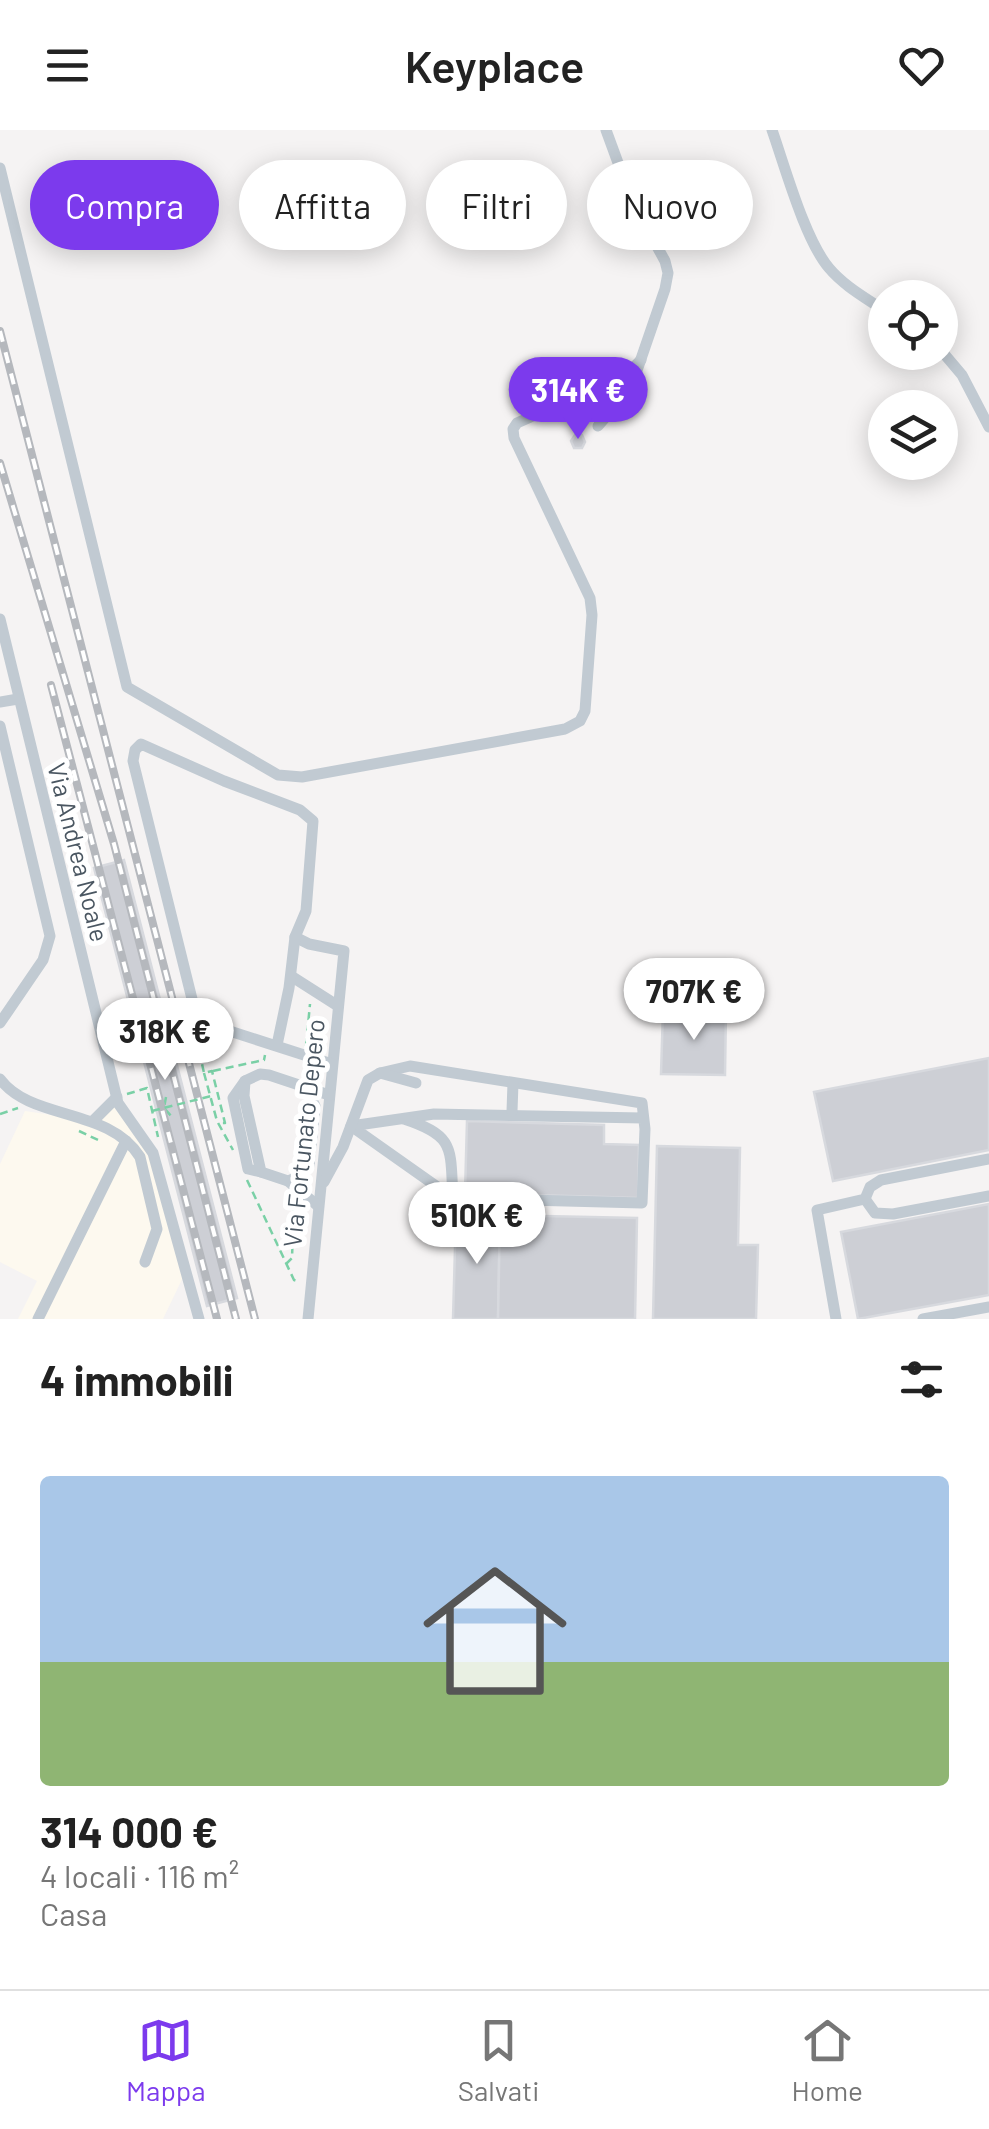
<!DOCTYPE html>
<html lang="it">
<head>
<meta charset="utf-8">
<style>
	body { margin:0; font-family:Barlow,sans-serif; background:#f2f2f2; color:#222; height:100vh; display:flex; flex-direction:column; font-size:38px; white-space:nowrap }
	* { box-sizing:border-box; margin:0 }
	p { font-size:32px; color:#767676 }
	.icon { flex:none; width:55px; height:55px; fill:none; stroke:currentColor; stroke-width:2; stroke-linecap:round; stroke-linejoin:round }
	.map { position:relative; height:1189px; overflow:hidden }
	.side { display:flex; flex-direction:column; background:#fff; flex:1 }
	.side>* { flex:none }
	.hud { position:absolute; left:30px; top:30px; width:930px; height:90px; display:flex; gap:20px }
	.controls { position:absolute; left:868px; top:150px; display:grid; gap:20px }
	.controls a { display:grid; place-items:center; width:90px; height:90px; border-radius:50%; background:#fff; box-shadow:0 5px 25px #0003; font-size:50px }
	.price { position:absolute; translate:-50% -85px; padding:0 22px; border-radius:35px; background:#fff; color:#222; font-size:32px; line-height:65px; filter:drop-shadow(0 2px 5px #0008) }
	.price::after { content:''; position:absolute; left:50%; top:60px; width:30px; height:22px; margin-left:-15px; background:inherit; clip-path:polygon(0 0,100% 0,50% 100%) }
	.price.on { background:#7c3aed; color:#fff }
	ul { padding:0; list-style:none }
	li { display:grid; align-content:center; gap:20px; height:530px; padding:0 40px }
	li span { display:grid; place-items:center; height:310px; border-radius:10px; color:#555 }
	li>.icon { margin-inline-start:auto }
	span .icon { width:180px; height:180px; fill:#fffc; stroke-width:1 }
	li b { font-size:42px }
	h2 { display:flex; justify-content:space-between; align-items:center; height:120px; padding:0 40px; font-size:42px }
	.pill { padding:0 35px; border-radius:45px; background:#fff; box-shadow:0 5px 25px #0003; font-size:35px; line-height:90px }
	.pill.on { background:#7c3aed; color:#fff }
	header { display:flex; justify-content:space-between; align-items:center; height:130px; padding:0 40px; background:#fff; font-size:45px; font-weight:600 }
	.tab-bar { display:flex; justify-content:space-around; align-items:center; height:140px; border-top:2px solid #e0e0e0; background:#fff; font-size:28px; color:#767676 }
	.tab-bar a { display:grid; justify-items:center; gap:5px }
	.tab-bar .on { color:#7c3aed }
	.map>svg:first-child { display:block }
</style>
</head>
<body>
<header><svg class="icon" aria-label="menu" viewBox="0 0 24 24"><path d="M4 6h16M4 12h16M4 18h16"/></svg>Keyplace<svg class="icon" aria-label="heart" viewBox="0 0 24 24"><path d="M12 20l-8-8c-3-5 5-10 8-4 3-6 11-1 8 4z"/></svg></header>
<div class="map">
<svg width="989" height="1189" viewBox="0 0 989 1189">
	<rect width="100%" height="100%" fill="#f5f3f3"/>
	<polygon fill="#fdf9ef" points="117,967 147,1011 186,1141 163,1189 18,1189 37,1151 0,1132 0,1034 25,981 92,991"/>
	<g fill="#cdcfd5" stroke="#d7d9de" stroke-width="2.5">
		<polygon points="575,305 582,305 585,312 582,318 574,318 571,311"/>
		<polygon points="124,730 237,1168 207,1176 94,738"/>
		<polygon points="663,880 726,881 725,945 661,944"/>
		<polygon points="989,928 989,1020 833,1051 814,962"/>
		<polygon points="467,991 604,995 604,1014 639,1015 638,1068 465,1063"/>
		<polygon points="657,1016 740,1018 738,1115 758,1115 756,1189 653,1189"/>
		<polygon points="989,1074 989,1165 858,1189 841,1102"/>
		<polygon points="456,1083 500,1085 498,1189 453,1189"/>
		<polygon points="500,1085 637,1088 635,1189 498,1189"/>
	</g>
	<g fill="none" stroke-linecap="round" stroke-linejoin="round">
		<g stroke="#7ad0a6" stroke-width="2.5" stroke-dasharray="8 5" stroke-linecap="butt">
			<polyline points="194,896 204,943 212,941 225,993 221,993"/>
			<polyline points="306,916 310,874"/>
			<polyline points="213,941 264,930 265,925"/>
			<polyline points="204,943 217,991 233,1020"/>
			<polyline points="127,964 147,958 158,1007"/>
			<polyline points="166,967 164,978 173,988"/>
			<polyline points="0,984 18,978"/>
			<polyline points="79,1001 98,1010"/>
			<polyline points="296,1035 302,973"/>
			<polyline points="247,1050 294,1150 300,1152"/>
			<polyline points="286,1134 292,1128 294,1073"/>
		</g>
		<g stroke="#c1cad2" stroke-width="11">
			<path d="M772 0C785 37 805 110 829 138 844 156 866 168 885 181"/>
			<polyline points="0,38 127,557 278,645 302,647 565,599 580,591 585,581 592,485 590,468 514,308 513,299 517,293 627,244 641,230"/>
			<polyline points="940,219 962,245 989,297"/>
			<polyline points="598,296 631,258 665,159 668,143 665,131 632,71 606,0"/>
			<polyline points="0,489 118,973 153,1023 199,1189"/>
			<polyline points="0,572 18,569"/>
			<polyline points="0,596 50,806 43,830 0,893"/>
			<polyline points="295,807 309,814 344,821 308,1189"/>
			<polyline points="291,846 338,876"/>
			<polyline points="277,915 289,858 295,807 306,781 313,691 300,680 224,651 141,614 135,620 133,631 195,881 211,895 332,934"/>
			<polyline points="380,943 410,936 642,973 645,999 642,1073 453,1068 351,996 434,984 643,988"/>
			<path d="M0 949C31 991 109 977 140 1027L157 1099 145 1132"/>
			<polyline points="245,951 233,968 248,1039 261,1042"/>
			<polyline points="512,981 513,953"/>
			<path d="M404 989C456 1006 450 1018 453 1068"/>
			<polyline points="93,991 117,967"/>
			<polyline points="288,1051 302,1045 309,1036 315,976 304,956"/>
			<polyline points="324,1052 343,1017 368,950 380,943 416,953"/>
			<polyline points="865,1069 875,1083 893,1084 989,1066"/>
			<polyline points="318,1076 288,1051 261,1042 244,966 245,951 260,944 269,945 329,965"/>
			<polyline points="38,1189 126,1011"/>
			<polyline points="836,1189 817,1080 865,1069 870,1057 881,1050 989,1029"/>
			<polyline points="923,1189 989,1177"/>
		</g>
		<g stroke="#b5b8bd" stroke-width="8">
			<g id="rail">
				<polyline points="0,201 255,1189"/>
				<polyline points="0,333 114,714 236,1189"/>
				<polyline points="51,555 217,1189"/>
			</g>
		</g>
		<use href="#rail" stroke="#fff" stroke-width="4" stroke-dasharray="11" stroke-linecap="butt"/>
		<polyline stroke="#7ad0a6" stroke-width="2.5" stroke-dasharray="8 5" stroke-linecap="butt" points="152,981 211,966"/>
	</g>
	<g text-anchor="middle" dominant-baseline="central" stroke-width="10" stroke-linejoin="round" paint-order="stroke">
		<g font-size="25" fill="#4a5661" stroke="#fff">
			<text transform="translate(79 722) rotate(76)">Via Andrea Noale</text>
			<text transform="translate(303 1003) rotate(-84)">Via Fortunato Depero</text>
		</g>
	</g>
</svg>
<div class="controls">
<a><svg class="icon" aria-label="locate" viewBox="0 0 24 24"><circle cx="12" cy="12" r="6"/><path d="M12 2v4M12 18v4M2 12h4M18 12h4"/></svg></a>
<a><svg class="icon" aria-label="layers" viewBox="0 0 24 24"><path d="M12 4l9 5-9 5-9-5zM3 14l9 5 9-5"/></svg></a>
</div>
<b class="price on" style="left:578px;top:312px">314K €</b>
<b class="price" style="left:694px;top:913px">707K €</b>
<b class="price" style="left:165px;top:953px">318K €</b>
<b class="price" style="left:477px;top:1137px">510K €</b>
<div class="hud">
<a class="pill on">Compra</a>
<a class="pill">Affitta</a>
<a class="pill">Filtri</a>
<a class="pill">Nuovo</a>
</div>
</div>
<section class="side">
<h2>4 immobili<svg class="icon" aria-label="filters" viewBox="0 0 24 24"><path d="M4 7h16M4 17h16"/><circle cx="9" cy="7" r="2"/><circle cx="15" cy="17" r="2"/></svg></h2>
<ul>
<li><span style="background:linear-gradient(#a9c7e8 60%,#8fb573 0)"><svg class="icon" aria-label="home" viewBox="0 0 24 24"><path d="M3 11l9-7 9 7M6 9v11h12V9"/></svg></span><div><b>314 000 €</b><p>4 locali · 116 m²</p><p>Casa</p></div></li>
</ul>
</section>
<nav class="tab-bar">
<a class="on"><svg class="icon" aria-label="map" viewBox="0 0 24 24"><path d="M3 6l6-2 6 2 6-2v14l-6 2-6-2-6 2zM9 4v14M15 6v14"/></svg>Mappa</a>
<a><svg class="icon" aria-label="saved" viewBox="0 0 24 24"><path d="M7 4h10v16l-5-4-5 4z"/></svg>Salvati</a>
<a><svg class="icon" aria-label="home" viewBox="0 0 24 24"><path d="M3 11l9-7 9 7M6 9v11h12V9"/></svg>Home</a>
</nav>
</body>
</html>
